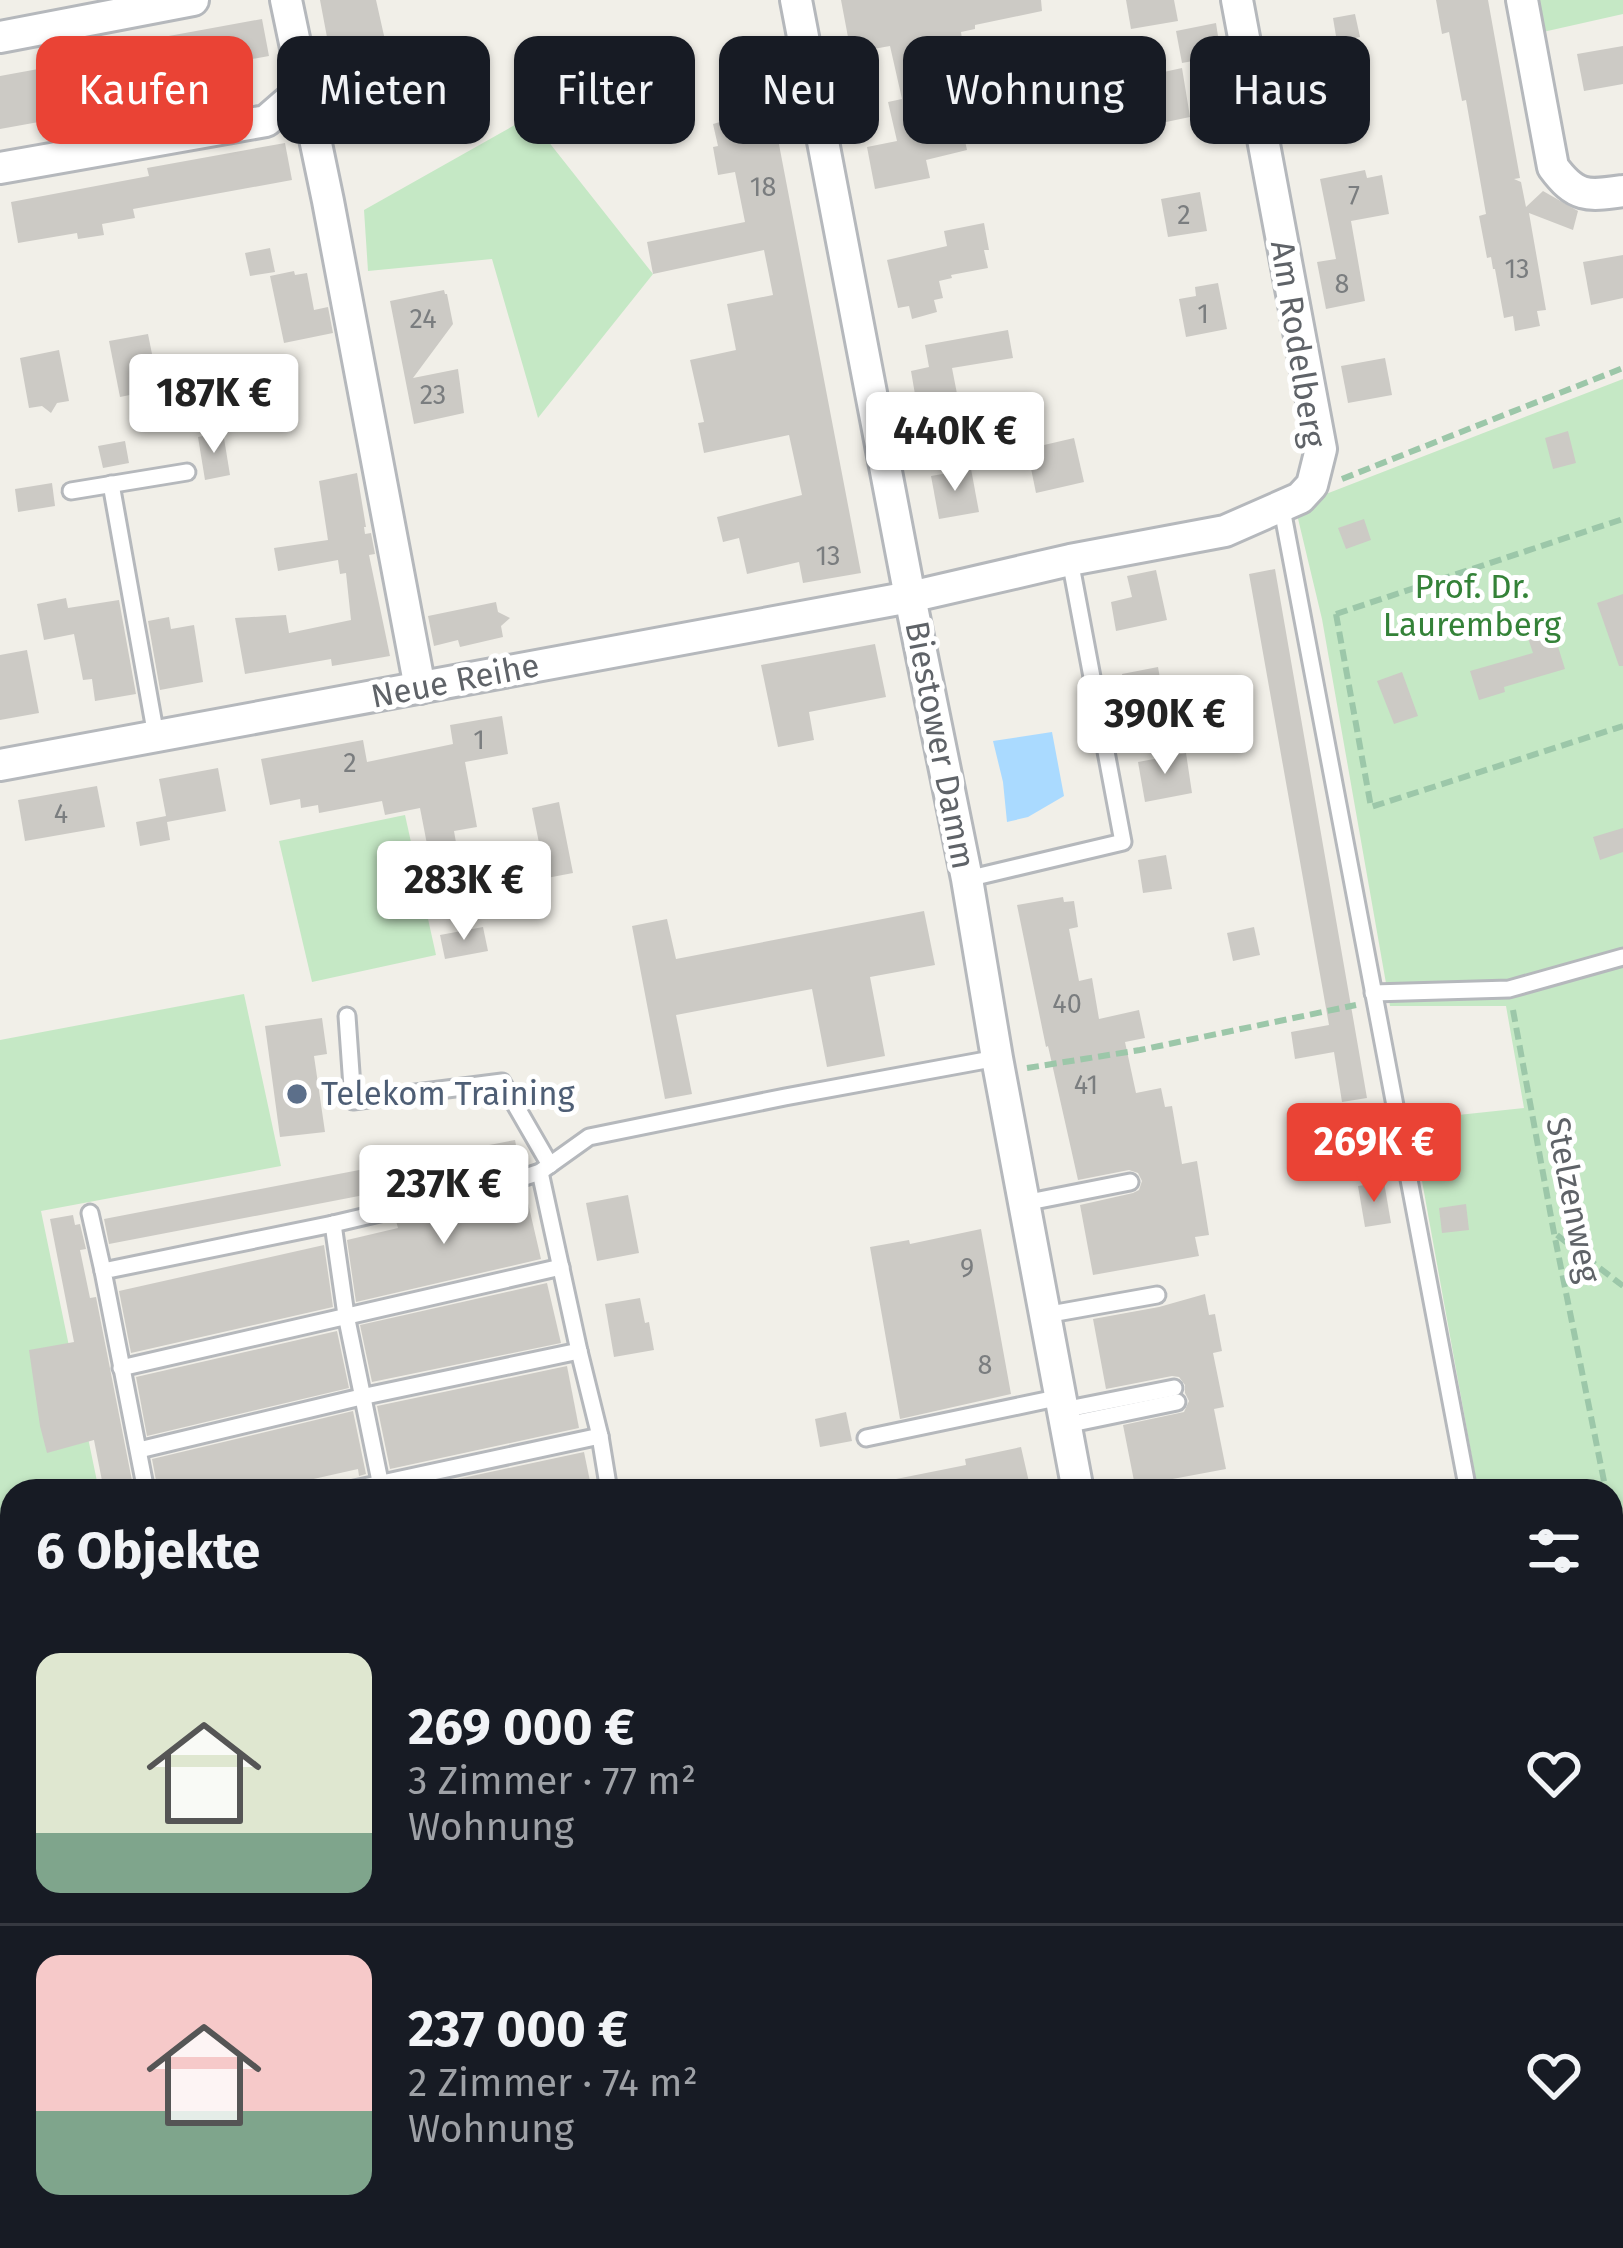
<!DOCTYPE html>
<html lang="de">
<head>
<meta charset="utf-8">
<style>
	body { margin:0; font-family:"Fira Sans",sans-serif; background:#20242c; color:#f1f3f6; height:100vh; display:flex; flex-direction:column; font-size:45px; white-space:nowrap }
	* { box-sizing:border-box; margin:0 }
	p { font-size:39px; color:#9ea1a6 }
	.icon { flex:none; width:66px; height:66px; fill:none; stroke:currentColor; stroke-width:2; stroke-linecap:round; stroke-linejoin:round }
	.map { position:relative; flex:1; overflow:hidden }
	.sheet { position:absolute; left:0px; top:1479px; width:1623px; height:771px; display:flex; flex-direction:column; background:#171b24; border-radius:36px 36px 0 0; box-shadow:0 3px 9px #0004 }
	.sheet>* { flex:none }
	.guide { position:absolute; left:36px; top:36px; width:1551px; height:108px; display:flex; gap:24px }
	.price { position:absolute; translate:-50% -102px; padding:0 27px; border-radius:12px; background:#fff; color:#222; font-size:39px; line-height:78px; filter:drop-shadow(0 3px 6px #0008) }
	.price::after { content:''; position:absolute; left:50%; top:72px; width:36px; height:27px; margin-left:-18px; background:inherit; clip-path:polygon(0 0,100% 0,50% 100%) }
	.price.active { background:#ea4335; color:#fff }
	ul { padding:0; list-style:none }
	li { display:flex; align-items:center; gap:36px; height:300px; padding:0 36px }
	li+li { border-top:3px solid #363941 }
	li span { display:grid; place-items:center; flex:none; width:336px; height:240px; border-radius:24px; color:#555 }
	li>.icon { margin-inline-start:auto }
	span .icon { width:144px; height:144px; fill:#fffc; stroke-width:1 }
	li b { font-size:51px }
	h2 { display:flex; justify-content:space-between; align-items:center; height:144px; padding:0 36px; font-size:51px }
	.pill { padding:0 42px; border-radius:24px; background:#171b24; box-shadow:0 3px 9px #0004; font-size:42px; line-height:108px }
	.pill.active { background:#ea4335; color:#fff }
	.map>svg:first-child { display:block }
</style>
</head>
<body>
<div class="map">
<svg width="1623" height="2248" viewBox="0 0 1623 2248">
	<rect width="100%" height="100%" fill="#f1efe8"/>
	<g fill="#c5e8c5">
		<polygon points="1536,0 1623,0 1623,14 1543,32"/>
		<polygon points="529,117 653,274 538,418 492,259 368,271 364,210"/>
		<polygon points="1623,379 1623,2248 1506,2248 1504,2238 1611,2238 1611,1491 1478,1491 1411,1120 1524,1108 1506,1006 1390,1006 1322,619 1295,506"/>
		<polygon points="405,815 436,955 312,982 279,841"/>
		<polygon points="244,994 281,1166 41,1211 99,1491 12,1491 12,1986 0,1984 0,1040"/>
		<polygon points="12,2165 12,2238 726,2238 818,2248 0,2248 0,2170"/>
		<polygon points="1058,2238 1192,2238 1194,2248 1073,2248"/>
		<polygon points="1239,2238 1491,2238 1438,2248 1240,2248"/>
	</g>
	<polygon fill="#aadaff" points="1052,732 1064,796 1028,817 1007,822 1003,782 993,741"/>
	<g fill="#cccac5">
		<polygon points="320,0 376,0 402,116 397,117 399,128 346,138"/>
		<polygon points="841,0 1041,0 1042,11 975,25 975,29 961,32 963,47 937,52 954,124 961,122 967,150 926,160 930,178 875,189 867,147 897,141 888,102 902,99 890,46 851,53"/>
		<polygon points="1126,0 1174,0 1178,21 1131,29"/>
		<polygon points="1436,0 1488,0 1520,178 1514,179 1521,182 1526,207 1543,191 1578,211 1573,230 1529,213 1546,310 1537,311 1540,326 1515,331 1513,316 1504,318 1495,269 1493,269 1491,257 1487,258 1479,216 1486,214 1466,100 1462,101 1449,32 1442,34"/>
		<polygon points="1355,14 1360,37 1337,42 1333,18"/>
		<polygon points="262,19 269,56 132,81 134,89 92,97 94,112 0,129 0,76 126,53 125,44"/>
		<polygon points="1216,23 1221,56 1182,63 1176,31"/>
		<polygon points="663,38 668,75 657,77 667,125 621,133 617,103 635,100 624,45"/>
		<polygon points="1623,46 1623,84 1584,91 1577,54"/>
		<polygon points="764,66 861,573 803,583 799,562 747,574 739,538 723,542 717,517 802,495 789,435 704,453 698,423 704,422 690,360 736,350 727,304 773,295 764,250 653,274 647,242 745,222 735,172 718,175 713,147 718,146 713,124 727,120 725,108 736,106 730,73"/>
		<polygon points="1182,68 1190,117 1147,126 1140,87 1143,86 1141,77"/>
		<polygon points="285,143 292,180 133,209 135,218 102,224 104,235 78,239 77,233 18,243 11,202 149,176 147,168"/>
		<polygon points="1365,170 1367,178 1382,175 1389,214 1351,221 1365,301 1326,309 1317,262 1336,259 1320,179"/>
		<polygon points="1200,192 1207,231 1168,237 1161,199"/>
		<polygon points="984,223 989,250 984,250 988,268 951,275 952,278 939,281 943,298 934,300 937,312 912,319 909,306 898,308 887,260 947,246 944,231"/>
		<polygon points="270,248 275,272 250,276 245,253"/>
		<polygon points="1623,255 1623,298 1591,305 1583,262"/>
		<polygon points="294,271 295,275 307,273 314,310 328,307 333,333 284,343 270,276"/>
		<polygon points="1218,283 1227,329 1186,337 1179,299 1196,296 1195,287"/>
		<polygon points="444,290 445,294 447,294 453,324 413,378 458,369 464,413 414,424 390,301"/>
		<polygon points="1008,330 1013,358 952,368 959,404 918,412 911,371 929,367 925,345"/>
		<polygon points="148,334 159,389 120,397 109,341"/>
		<polygon points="59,350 69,401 57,403 51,413 42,406 29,408 20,358"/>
		<polygon points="1385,358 1392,395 1348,403 1341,366"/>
		<polygon points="1568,431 1576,463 1553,469 1545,438"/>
		<polygon points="223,432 230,475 205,480 198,437"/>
		<polygon points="1074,438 1084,482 1036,493 1027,449"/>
		<polygon points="125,441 129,463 103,468 98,446"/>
		<polygon points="971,469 979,512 939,519 931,476"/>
		<polygon points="357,473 366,527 364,527 365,534 371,533 375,554 369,555 390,656 332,666 331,659 245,674 235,618 286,615 289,633 351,620 346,573 340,574 338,560 278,571 274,548 328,540 319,481"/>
		<polygon points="52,483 55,506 18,512 15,489"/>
		<polygon points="1364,519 1371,540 1346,549 1338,528"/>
		<polygon points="1275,569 1367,1098 1342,1102 1334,1052 1295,1059 1291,1032 1329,1025 1249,574"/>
		<polygon points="1156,570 1167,620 1116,631 1111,602 1132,597 1127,576"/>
		<polygon points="1623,594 1623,666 1619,666 1597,603"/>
		<polygon points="66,598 68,608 119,600 136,694 95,701 92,679 83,680 74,634 44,640 37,604"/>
		<polygon points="496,602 498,612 510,618 501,626 503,637 460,647 458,640 434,646 428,616"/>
		<polygon points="169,617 171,629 194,625 203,682 160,690 148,621"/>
		<polygon points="1551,624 1565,669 1504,687 1505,692 1479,700 1470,671 1533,653 1526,632"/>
		<polygon points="875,644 886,697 809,712 814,740 778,747 761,665"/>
		<polygon points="27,650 39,713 0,720 0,655"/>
		<polygon points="1158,667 1165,707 1129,713 1122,674"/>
		<polygon points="1402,672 1418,716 1394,724 1377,681"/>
		<polygon points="502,716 508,754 465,762 477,827 454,831 459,860 431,865 420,808 385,815 382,801 319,813 318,805 301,808 300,799 270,805 261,759 363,740 367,762 453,744 450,725"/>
		<polygon points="1186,753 1192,793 1145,802 1138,762"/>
		<polygon points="218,768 226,811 167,822 170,840 140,846 136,822 166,816 159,779"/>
		<polygon points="97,786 105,827 25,841 18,800"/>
		<polygon points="559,802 573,873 510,885 504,850 539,843 532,808"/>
		<polygon points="1623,828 1623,852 1600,860 1593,837"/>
		<polygon points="1166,855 1172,889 1143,893 1138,860"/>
		<polygon points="1063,897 1064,902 1074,901 1078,927 1069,929 1079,981 1092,978 1099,1019 1139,1010 1145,1038 1125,1042 1136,1093 1161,1088 1165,1107 1172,1106 1182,1164 1197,1161 1209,1235 1195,1237 1199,1256 1093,1275 1080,1205 1133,1193 1139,1190 1142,1181 1138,1173 1129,1170 1078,1180 1048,1046 1046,1047 1017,905"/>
		<polygon points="924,911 935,965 870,977 885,1056 827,1067 812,989 676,1015 692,1094 665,1099 632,926 667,919 676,959"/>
		<polygon points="483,927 488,951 445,959 440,935"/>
		<polygon points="1254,927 1260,955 1233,961 1227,933"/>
		<polygon points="322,1018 327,1054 314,1056 325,1132 280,1137 265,1026"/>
		<polygon points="515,1140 520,1166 504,1171 391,1198 390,1190 109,1244 104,1219"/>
		<polygon points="1384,1182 1391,1223 1365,1227 1358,1186"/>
		<polygon points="525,1190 541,1259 356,1302 347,1240 398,1228 396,1221"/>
		<polygon points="628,1195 639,1253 597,1261 586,1203"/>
		<polygon points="1466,1204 1469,1230 1442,1233 1439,1208"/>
		<polygon points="73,1215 75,1225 80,1224 86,1249 80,1250 90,1298 96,1297 134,1491 104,1491 94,1440 47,1453 40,1426 29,1350 74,1342 50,1219"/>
		<polygon points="981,1229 1011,1394 900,1419 870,1247 909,1240 910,1244"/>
		<polygon points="324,1245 333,1307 131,1353 119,1291"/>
		<polygon points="547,1283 561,1343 372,1382 360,1325"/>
		<polygon points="1205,1294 1209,1315 1215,1314 1222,1351 1213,1353 1224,1407 1214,1409 1226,1469 1135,1486 1123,1425 1184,1412 1189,1401 1185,1393 1185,1385 1179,1377 1172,1376 1106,1389 1093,1319 1159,1307"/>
		<polygon points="640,1298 645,1323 649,1322 654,1350 614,1357 605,1304"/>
		<polygon points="337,1331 349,1388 147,1436 136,1377"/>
		<polygon points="567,1366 579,1428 390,1469 377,1406"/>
		<polygon points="353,1411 366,1474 359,1476 358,1469 260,1491 158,1491 152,1459"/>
		<polygon points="846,1412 852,1441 820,1447 815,1419"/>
		<polygon points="1021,1447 1031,1491 893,1491 891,1480 966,1465 965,1459"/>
		<polygon points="584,1452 592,1491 402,1491"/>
	</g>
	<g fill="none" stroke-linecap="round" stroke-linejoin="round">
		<g stroke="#b5b8bc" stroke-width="21">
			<g id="lane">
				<polyline points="111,484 156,736"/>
				<polyline points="71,491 187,472"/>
				<polyline points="1282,509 1468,1491"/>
				<polyline points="967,879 1123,842 1070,560"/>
				<polyline points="1373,993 1509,989 1623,957"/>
				<polyline points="347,1016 353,1101 502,1082 550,1165"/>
				<polyline points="540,1172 579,1351 600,1436 609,1491"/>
				<polyline points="1024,1203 1130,1182"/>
				<polyline points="90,1213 103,1271"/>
				<polyline points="333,1224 346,1315 382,1491"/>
				<polyline points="1045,1315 1157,1295"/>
				<polyline points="121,1368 561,1267"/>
				<polyline points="1063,1410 1174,1388"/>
				<polyline points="1066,1425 1177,1402"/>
				<polyline points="866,1438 1061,1397"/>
				<polyline points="139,1450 361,1397 579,1351"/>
				<polyline points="146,1491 103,1271 333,1224 507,1183 540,1172 589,1137 785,1097 997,1058"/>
				<polyline points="345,1491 600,1436"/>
				<polyline points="1611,1769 1623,1767"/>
			</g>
		</g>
		<g stroke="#b5b8bc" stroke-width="36">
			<g id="street">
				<polyline points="286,0 328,201 420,688"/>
				<polyline points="796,0 910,597 967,879 997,1058 1078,1491"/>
				<path d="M1522 0 1553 167C1576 198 1587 196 1623 191"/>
				<polyline points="0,37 193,0"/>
				<polyline points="0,168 266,121 304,88"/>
				<polyline points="0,765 910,597 1070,560 1225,531 1300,498 1312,485 1321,449 1237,0"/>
				<polyline points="0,2002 12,2005"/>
				<polyline points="0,2158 12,2154"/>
				<polyline points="850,2238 902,2245 1000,2248"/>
				<polyline points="1216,2238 1218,2248"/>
			</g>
		</g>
		<g stroke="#9cc7a9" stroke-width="6" stroke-dasharray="12 6" stroke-linecap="butt">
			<polyline points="1342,479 1623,368"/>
			<polyline points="1336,614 1371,807 1623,726"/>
			<polyline points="1336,614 1623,519"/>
			<polyline points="1513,1010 1554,1233 1606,1491"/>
			<polyline points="1027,1068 1140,1050 1356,1005"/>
			<polyline points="1557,1235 1623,1286"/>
			<polyline points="1611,1515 1623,1573"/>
			<polyline points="1611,2002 1623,1999"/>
			<polyline points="1180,2238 1182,2248"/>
		</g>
		<use href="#lane" stroke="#fff" stroke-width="15"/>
		<use href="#street" stroke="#fff" stroke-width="30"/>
	</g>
	<circle fill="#5c6f8a" stroke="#fff" stroke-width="4.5" cx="297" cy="1094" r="12"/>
	<g text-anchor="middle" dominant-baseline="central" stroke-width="10" stroke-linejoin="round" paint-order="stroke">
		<g font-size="27" fill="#7a7d7f">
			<text x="763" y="187">18</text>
			<text x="1354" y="196">7</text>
			<text x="1184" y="215">2</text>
			<text x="1517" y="269">13</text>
			<text x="1342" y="284">8</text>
			<text x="1203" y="314">1</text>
			<text x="423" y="319">24</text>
			<text x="433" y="395">23</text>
			<text x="828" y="556">13</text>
			<text x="479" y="740">1</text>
			<text x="350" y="763">2</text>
			<text x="61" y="814">4</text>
			<text x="1067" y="1004">40</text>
			<text x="1086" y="1085">41</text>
			<text x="967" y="1268">9</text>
			<text x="985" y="1365">8</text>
		</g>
		<g font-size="33" fill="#5f6368" stroke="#fff">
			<text transform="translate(1298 344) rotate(81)">Am Rodelberg</text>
			<text transform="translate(455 681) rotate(-11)">Neue Reihe</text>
			<text transform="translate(940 745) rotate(79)">Biestower Damm</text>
			<text transform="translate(1573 1200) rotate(79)">Stelzenweg</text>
		</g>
		<g font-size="33" fill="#348238" stroke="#fff">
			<text x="1472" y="587">Prof. Dr.<tspan x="1472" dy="38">Lauremberg</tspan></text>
		</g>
		<g font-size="33" fill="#4e5e75" stroke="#fff" text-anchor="start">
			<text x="321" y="1094">Telekom Training</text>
		</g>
	</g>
</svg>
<b class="price" style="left:214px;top:456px">187K €</b>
<b class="price" style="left:955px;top:494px">440K €</b>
<b class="price" style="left:1165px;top:777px">390K €</b>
<b class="price" style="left:464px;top:943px">283K €</b>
<b class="price active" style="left:1374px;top:1205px">269K €</b>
<b class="price" style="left:444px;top:1247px">237K €</b>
<div class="guide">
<a class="pill active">Kaufen</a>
<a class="pill">Mieten</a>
<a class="pill">Filter</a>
<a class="pill">Neu</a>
<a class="pill">Wohnung</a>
<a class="pill">Haus</a>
</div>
<section class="sheet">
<h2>6 Objekte<svg class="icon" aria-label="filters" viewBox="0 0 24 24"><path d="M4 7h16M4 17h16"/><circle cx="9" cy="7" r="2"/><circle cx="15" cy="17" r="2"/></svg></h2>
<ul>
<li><span style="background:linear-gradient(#dfe7d0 75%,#7fa58c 0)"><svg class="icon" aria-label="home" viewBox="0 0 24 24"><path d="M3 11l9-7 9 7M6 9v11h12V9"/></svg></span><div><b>269 000 €</b><p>3 Zimmer · 77 m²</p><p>Wohnung</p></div><svg class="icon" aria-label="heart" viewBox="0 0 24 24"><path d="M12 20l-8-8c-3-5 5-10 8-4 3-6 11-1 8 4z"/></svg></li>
<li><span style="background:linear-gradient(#f6c9c9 65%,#7fa58c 0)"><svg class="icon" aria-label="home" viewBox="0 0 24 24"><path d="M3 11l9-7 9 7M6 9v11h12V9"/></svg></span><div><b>237 000 €</b><p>2 Zimmer · 74 m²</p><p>Wohnung</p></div><svg class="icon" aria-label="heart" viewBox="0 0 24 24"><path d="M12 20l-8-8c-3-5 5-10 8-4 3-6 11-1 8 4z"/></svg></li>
</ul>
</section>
</div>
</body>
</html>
